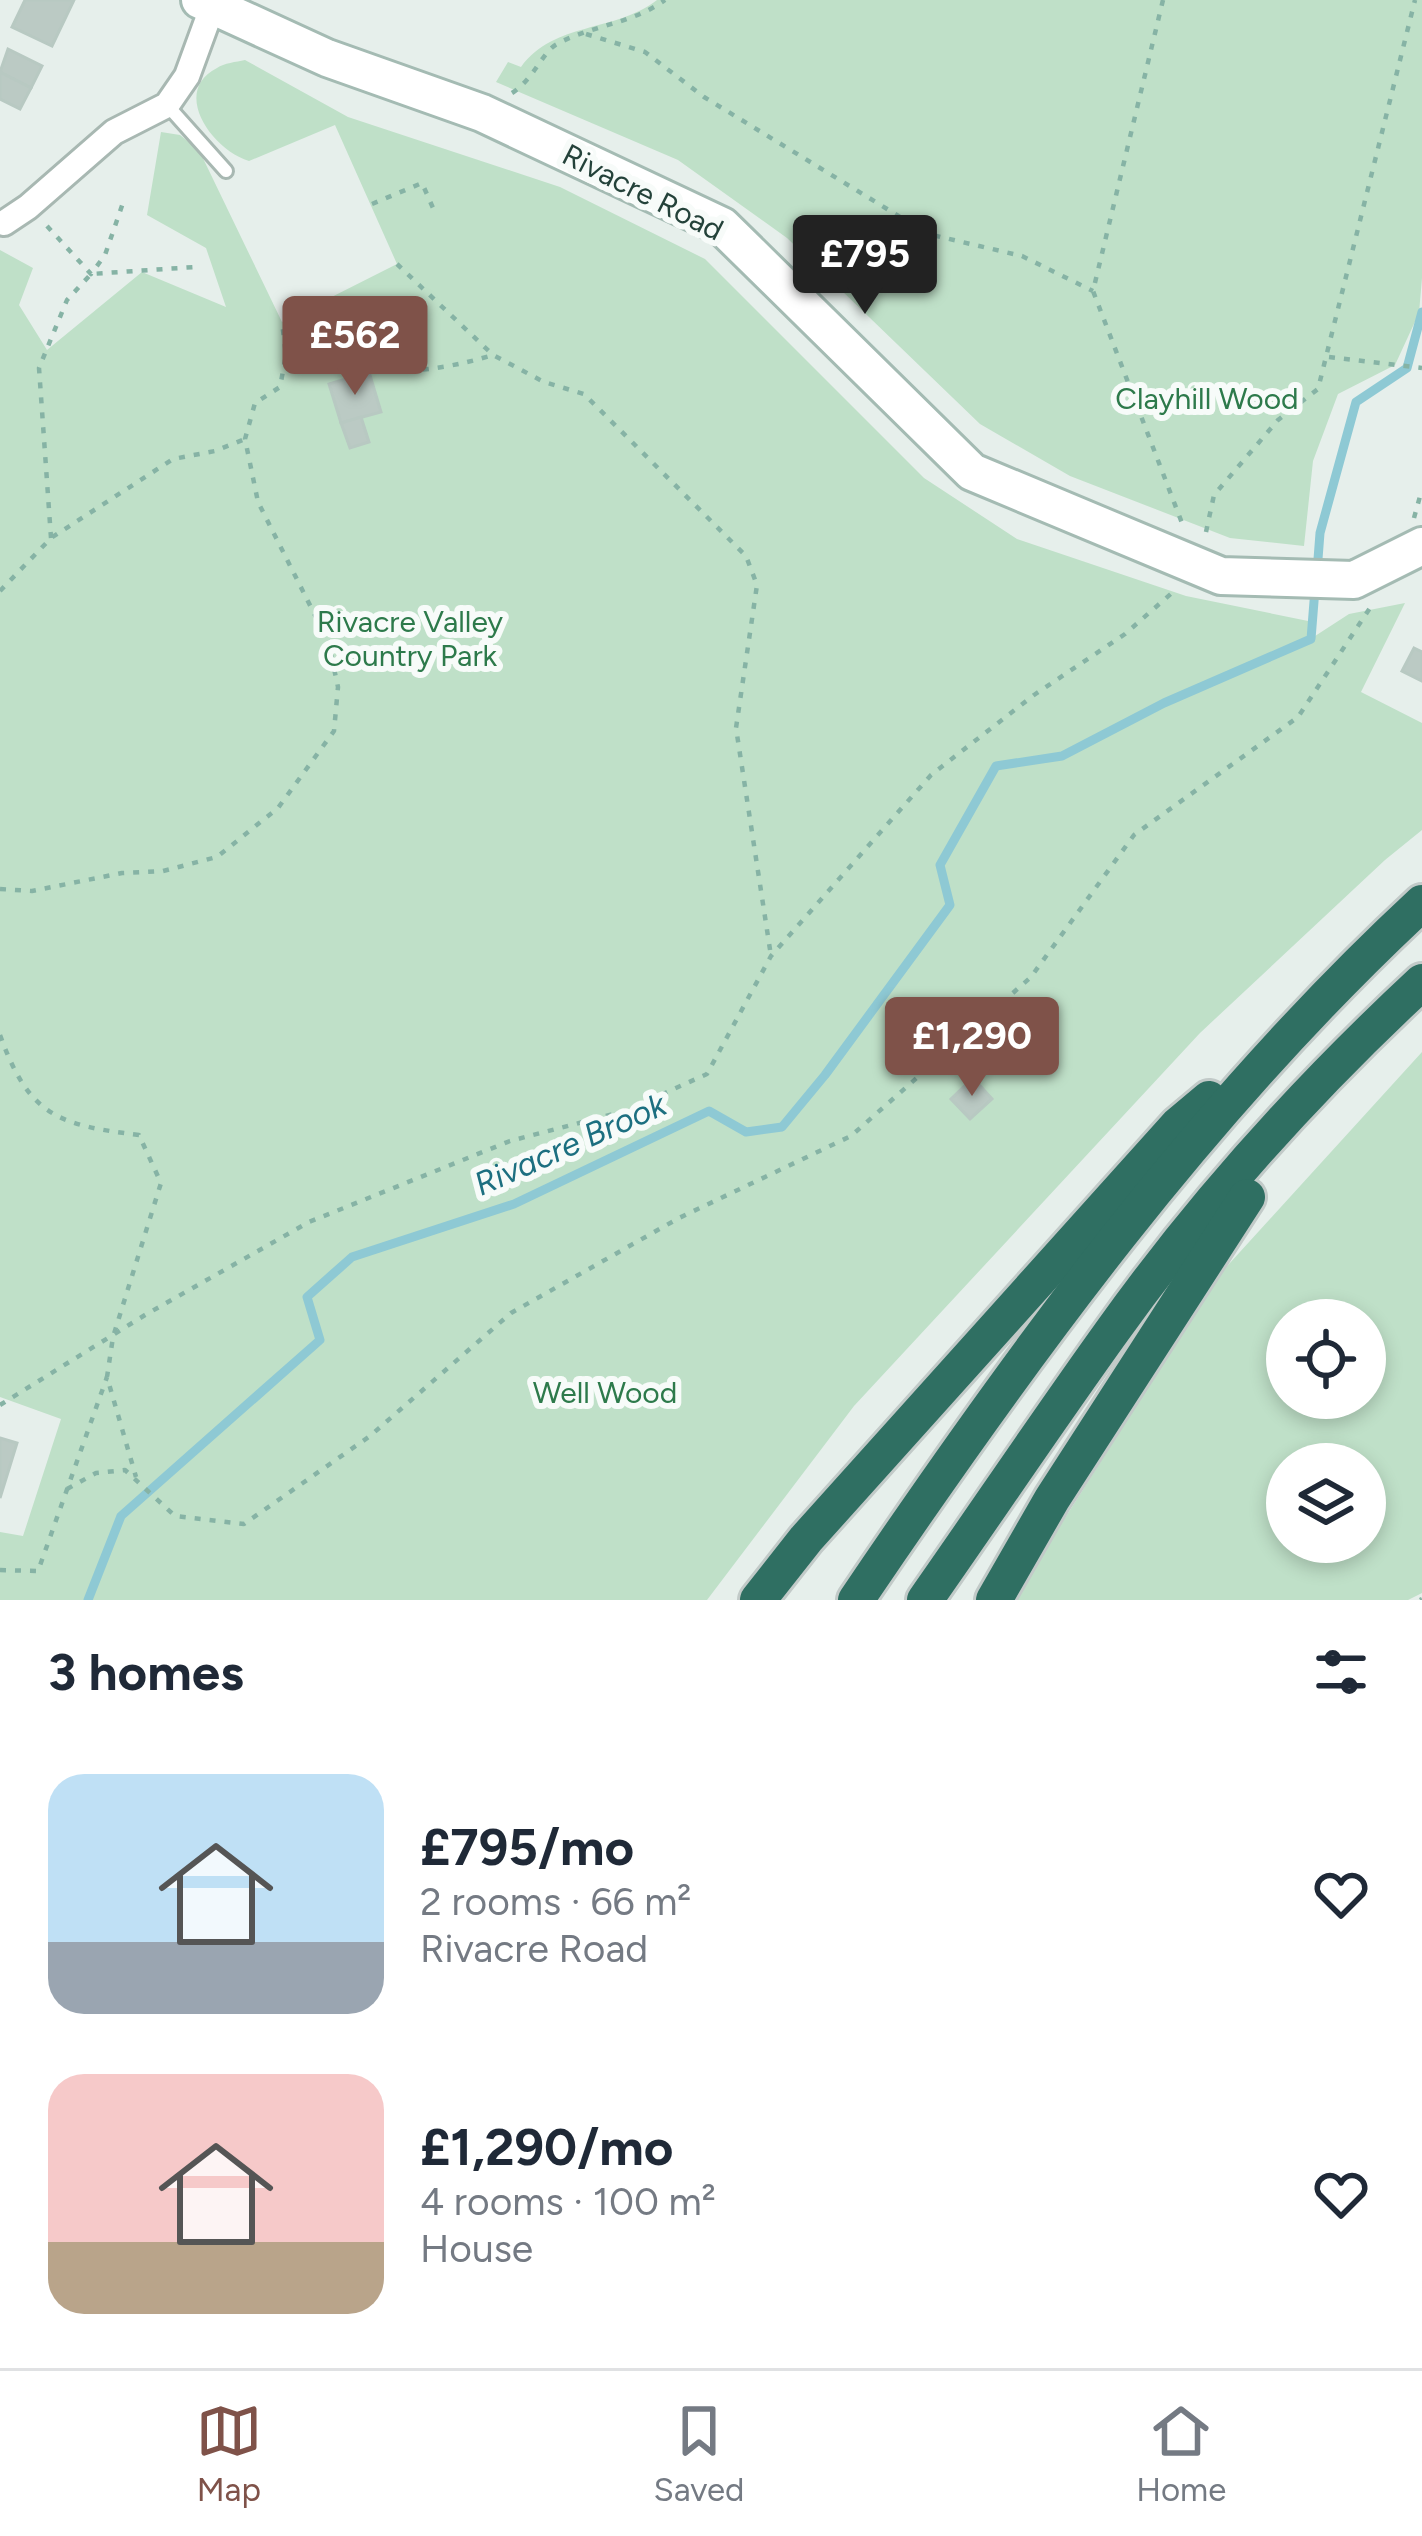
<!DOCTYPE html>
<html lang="en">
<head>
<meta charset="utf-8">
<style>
	body { margin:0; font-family:Figtree,sans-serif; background:#f6f6f7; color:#1f2937; height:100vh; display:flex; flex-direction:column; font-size:45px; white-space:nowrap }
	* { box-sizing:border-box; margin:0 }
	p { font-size:39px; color:#747a83 }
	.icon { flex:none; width:66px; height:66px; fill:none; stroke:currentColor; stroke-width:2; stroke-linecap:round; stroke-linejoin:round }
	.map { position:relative; height:1600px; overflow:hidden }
	.side { display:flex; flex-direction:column; background:#fff; flex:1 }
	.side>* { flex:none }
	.fabs { position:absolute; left:1266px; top:1299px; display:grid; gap:24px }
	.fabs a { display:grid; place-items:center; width:120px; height:120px; border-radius:50%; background:#fff; box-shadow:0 6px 18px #0003; font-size:60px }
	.price { position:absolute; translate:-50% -102px; padding:0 27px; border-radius:12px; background:#7f5249; color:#fff; font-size:39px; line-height:78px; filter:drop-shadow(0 3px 6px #0008) }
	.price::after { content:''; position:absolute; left:50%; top:72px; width:36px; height:27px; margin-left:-18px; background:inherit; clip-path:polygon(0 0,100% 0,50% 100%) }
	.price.on { background:#222; color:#fff }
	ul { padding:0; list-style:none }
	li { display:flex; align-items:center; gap:36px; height:300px; padding:0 48px }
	li span { display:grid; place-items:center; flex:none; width:336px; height:240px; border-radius:36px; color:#555 }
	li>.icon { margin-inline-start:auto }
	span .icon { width:144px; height:144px; fill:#fffc; stroke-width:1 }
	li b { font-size:51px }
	h2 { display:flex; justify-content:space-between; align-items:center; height:144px; padding:0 48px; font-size:51px }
	.tabs { display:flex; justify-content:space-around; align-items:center; height:168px; border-top:3px solid #e0e1e3; background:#fff; font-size:33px; color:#747a83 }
	.tabs a { display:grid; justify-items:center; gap:6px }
	.tabs .on { color:#7f5249 }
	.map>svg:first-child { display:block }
</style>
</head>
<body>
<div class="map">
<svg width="1422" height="1600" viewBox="0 0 1422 1600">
	<rect width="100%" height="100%" fill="#e6efeb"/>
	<g fill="#bfe0c8" fill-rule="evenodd">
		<path d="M657 0H1422V278L1419 313 1395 365 1338 394 1313 461 1304 546 1230 538 1070 476 980 424 787 238 678 160 496 82 508 62 521 67C555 21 614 33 657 0Z"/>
		<path d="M245 60 348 117 560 187 705 259 924 478 1017 539 1186 596 1313 622 1312 638 1349 614 1405 603 1361 692 1422 723V830L1385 860 1200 1033 854 1406 707 1600H0V1532L23 1536 61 1419 0 1397V250L33 268 19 305 47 350 142 272 226 307 206 248 147 215 161 132 180 135 199 150 282 322 397 264 335 125 249 161C211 149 171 91 217 68 224 63 236 62 245 60Z"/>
		<path d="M1422 1052V1593L1408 1600H1013L1219 1275ZM1287 1320H1365V1398H1287ZM1287 1464H1365V1542H1287Z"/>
	</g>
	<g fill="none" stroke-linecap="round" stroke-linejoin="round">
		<g stroke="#8ec9d4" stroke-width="9">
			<polyline points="1317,572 1320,533 1356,402 1407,368 1422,312"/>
			<polyline points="88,1600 121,1516 320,1340 307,1297 352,1257 514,1204 709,1111 746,1132 782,1127 825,1075 950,905 940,865 996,766 1062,756 1164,703 1311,639 1315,589"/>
		</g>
	</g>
	<g fill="#bbcac4" stroke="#b8c9c2" stroke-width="3">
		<polygon points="25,0 74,0 52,46 12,27"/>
		<polygon points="8,49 42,66 31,88 0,72"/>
		<polygon points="0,72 31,88 20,109 0,99"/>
		<polygon points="369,372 381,412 341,423 329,384"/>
		<polygon points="361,417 369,442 350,448 341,423"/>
		<polygon points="1414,648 1422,652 1422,681 1402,671"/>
		<polygon points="973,1078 992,1099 970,1119 951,1099"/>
		<polygon points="0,1438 17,1443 0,1498"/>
	</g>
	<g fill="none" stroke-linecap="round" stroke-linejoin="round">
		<g stroke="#a8b8b2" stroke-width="18">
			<polyline id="service" points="167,105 226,171"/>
		</g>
		<g stroke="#a8b8b2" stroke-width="30">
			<polyline id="minor" points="4,223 28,207 114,132 167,105 187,76 213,5"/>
		</g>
		<g stroke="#a4bbb3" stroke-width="42">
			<polyline id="secondary" points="200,0 327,58 482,113 722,226 972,472 1221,576 1354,580 1422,546"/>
		</g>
		<g stroke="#c2cac8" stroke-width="42">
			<g id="motorway">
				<polyline points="758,1600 806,1539 1178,1125 1209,1099"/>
				<path d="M856 1600C1023 1353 1202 1107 1422 903"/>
				<path d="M925 1600C988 1510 1049 1419 1113 1330 1203 1204 1309 1087 1422 982"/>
				<polyline points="994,1600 1052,1499 1247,1197"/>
			</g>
		</g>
		<g stroke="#86b3a5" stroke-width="4.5" stroke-dasharray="6 9" stroke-linecap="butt">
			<polyline points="1163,0 1093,291 1182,523"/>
			<polyline points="586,34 645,52 704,97 928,234 1022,256 1093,291"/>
			<path d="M512 93C534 79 543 51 557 44 592 25 632 24 665 0"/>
			<polyline points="372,204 422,183 433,208"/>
			<polyline points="47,226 91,274 105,255 125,197"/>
			<polyline points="397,264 493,355 544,382 584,394 746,556 757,585 736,728 771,956"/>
			<path d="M294 316C326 390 431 374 493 355"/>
			<polyline points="1329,357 1422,368"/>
			<polyline points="1414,518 1422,489"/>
			<polyline points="1206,532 1214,495 1278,420 1318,389 1415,0"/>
			<polyline points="51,538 39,368 67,300 91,274 195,267"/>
			<polyline points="0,591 51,538 173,459 215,451 245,439"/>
			<polyline points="0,889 32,891 122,873 163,871 217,857 278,808 334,731 338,687 328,641 258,502 245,439 255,403 280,387 286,355 282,322"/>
			<path d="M0 1035C29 1116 58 1125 139 1135L161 1183 113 1337 107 1377 136 1477"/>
			<polyline points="0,1405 145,1315 309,1222 510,1141 625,1111 707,1074 771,956 931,775 1034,695 1125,634 1173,592"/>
			<polyline points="67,1489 96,1473 125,1470 175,1516 244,1524 370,1436 511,1313 679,1218 851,1136 1031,977 1134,835 1298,717 1370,608"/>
			<polyline points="0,1570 38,1571 107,1377"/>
			<polyline points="1420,1600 1422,1599"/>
		</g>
		<use href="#service" stroke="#fff" stroke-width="12"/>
		<use href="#minor" stroke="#fff" stroke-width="24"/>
		<use href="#secondary" stroke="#fff" stroke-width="36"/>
		<use href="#motorway" stroke="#2f6f62" stroke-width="36"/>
	</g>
	<g text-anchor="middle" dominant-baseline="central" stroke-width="12" stroke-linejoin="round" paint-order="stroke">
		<g font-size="30" fill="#24423a" stroke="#f7fbf9">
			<text transform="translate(643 192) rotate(27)">Rivacre Road</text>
		</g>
		<g font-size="30" fill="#2d7a4b" stroke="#f7fbf9">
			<text x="1207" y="398">Clayhill Wood</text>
			<text x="410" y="621">Rivacre Valley<tspan x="410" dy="34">Country Park</tspan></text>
			<text x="605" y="1392">Well Wood</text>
		</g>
		<g font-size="33" font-style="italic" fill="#1c6f80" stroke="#f7fbf9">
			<text transform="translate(570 1144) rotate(-24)">Rivacre Brook</text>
		</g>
	</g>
</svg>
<div class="fabs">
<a><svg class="icon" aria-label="locate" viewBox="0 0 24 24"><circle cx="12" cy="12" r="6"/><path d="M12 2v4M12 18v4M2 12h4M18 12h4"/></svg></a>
<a><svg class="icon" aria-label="layers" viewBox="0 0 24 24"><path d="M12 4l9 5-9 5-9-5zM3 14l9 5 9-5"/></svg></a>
</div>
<b class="price on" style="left:865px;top:317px">£795</b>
<b class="price" style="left:355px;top:398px">£562</b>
<b class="price" style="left:972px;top:1099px">£1,290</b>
</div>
<section class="side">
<h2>3 homes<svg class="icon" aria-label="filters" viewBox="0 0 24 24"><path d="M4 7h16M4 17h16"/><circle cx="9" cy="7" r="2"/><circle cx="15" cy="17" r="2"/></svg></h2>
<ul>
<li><span style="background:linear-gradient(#bfe0f5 70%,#9aa5b1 0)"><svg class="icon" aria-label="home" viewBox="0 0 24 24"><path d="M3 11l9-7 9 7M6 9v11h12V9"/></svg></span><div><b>£795/mo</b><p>2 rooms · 66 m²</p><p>Rivacre Road</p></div><svg class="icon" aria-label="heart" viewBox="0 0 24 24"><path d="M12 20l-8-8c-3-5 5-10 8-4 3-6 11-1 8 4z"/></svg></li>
<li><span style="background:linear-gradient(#f6c9c9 70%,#b9a48a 0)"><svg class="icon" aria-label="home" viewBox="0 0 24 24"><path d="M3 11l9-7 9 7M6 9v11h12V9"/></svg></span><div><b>£1,290/mo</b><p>4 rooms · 100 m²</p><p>House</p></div><svg class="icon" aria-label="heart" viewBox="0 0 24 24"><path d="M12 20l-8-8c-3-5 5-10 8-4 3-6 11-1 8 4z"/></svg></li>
</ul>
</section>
<nav class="tabs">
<a class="on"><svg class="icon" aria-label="map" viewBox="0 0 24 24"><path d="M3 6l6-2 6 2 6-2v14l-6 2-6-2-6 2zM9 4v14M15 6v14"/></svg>Map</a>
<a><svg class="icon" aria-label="saved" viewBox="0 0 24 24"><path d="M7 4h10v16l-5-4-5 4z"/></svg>Saved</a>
<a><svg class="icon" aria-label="home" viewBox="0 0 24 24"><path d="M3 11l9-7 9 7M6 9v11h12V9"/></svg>Home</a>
</nav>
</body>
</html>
